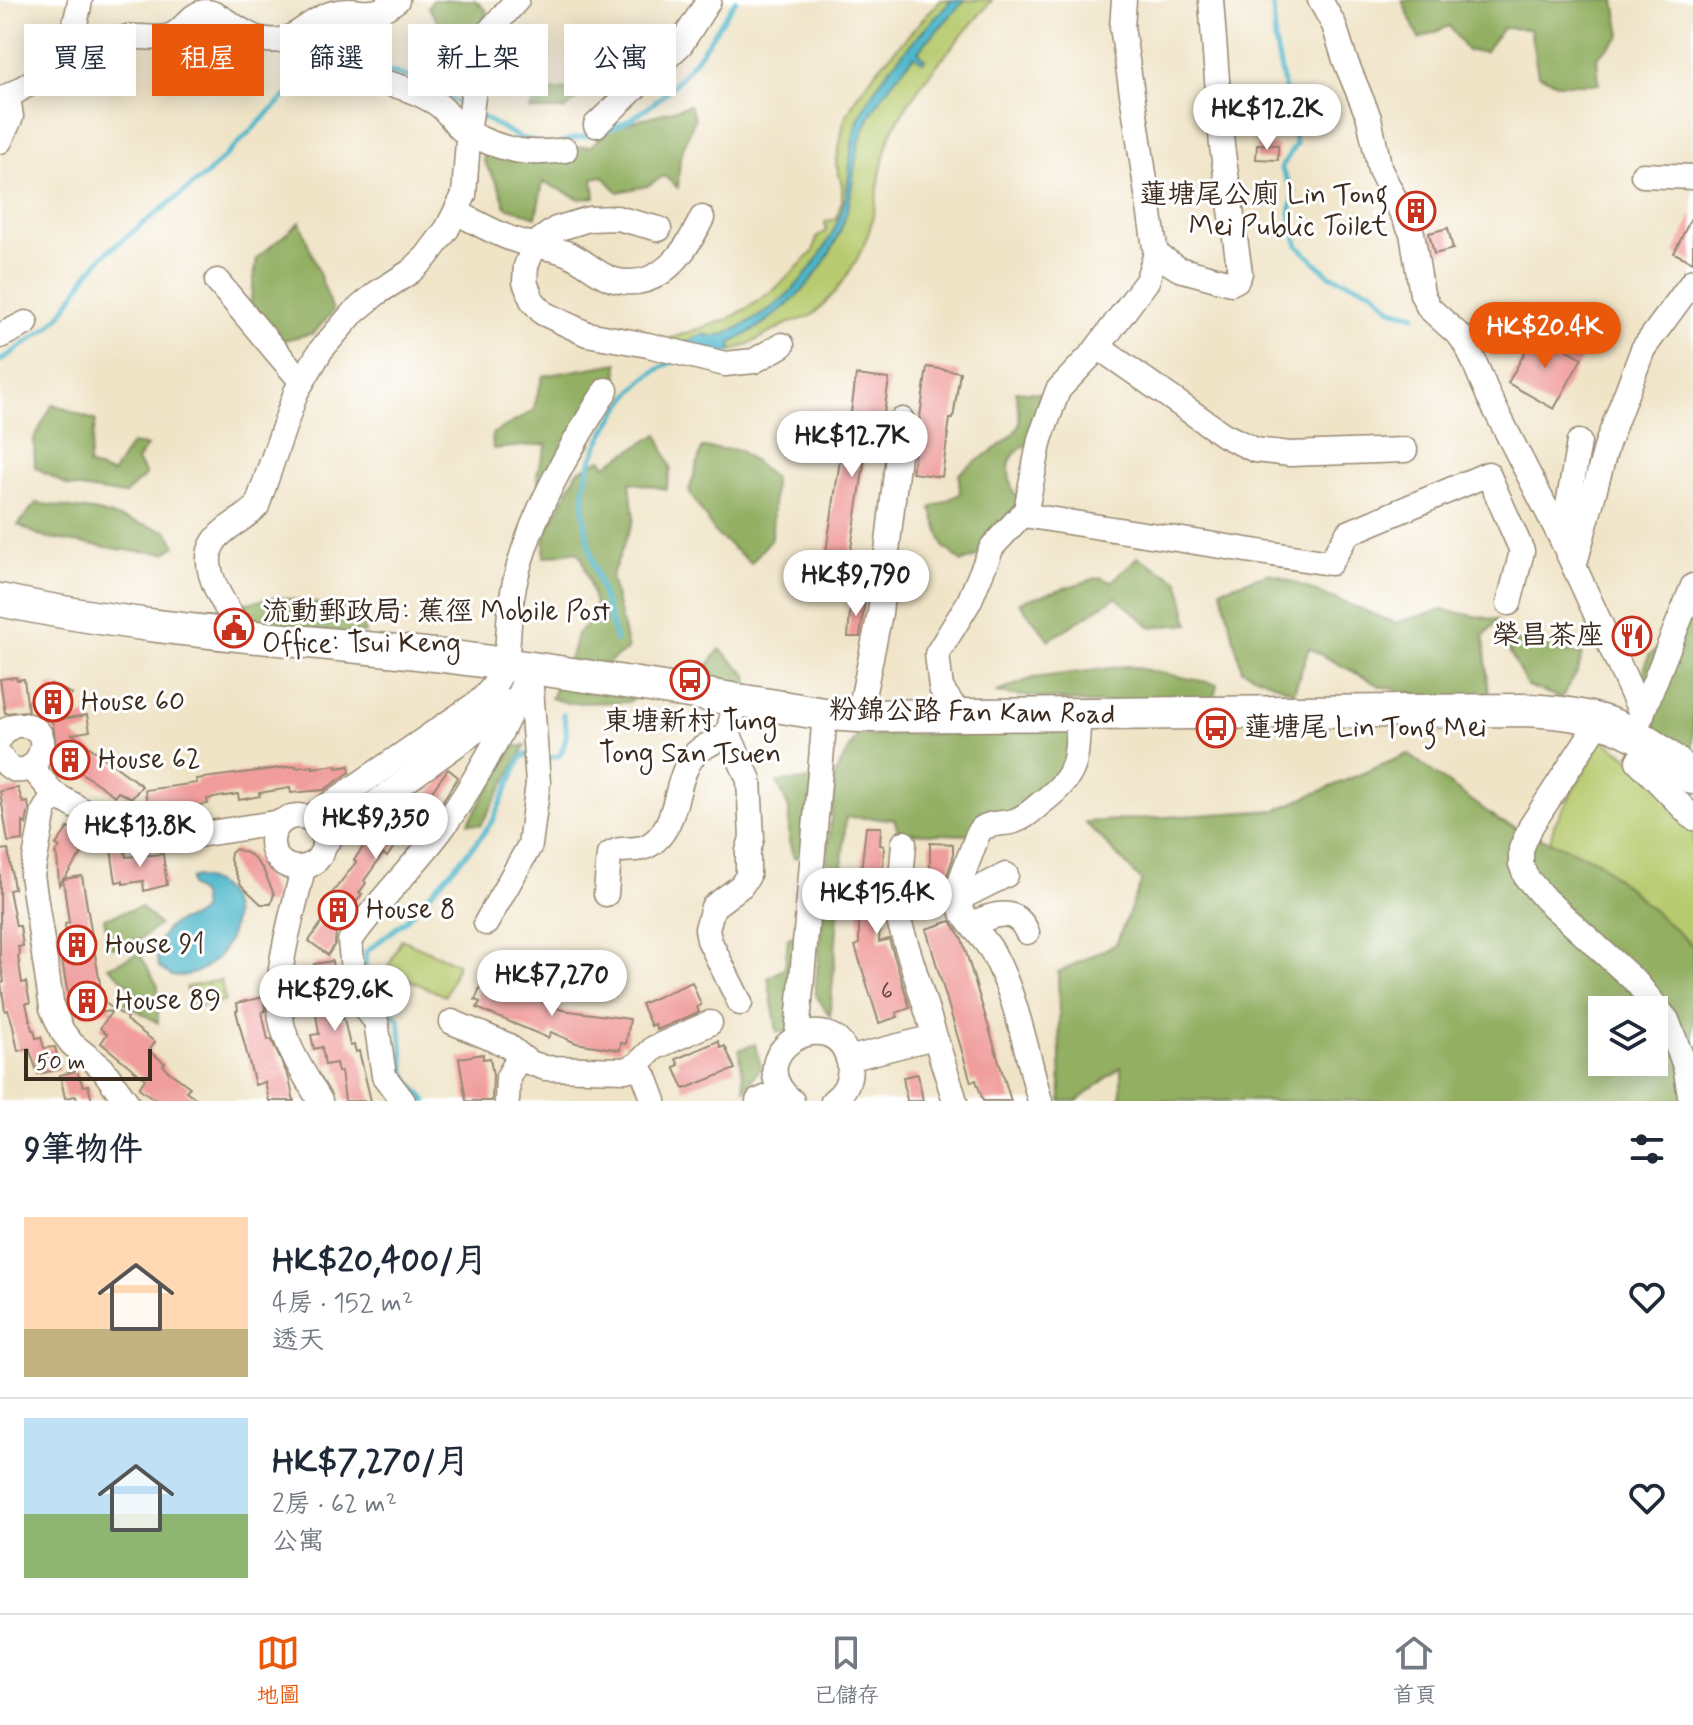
<!DOCTYPE html>
<html lang="zh-TW">
<head>
<meta charset="utf-8">
<style>
	body { margin:0; font-family:Mynerve,"LXGW WenKai TC",sans-serif; background:#f2f2f3; color:#1f2937; height:100vh; display:flex; flex-direction:column; font-size:30px; white-space:nowrap }
	* { box-sizing:border-box; margin:0 }
	p { font-size:26px; color:#747a83 }
	.icon { flex:none; width:44px; height:44px; fill:none; stroke:currentColor; stroke-width:2; stroke-linecap:round; stroke-linejoin:round }
	.map { position:relative; height:1101px; overflow:hidden }
	.drawer { display:flex; flex-direction:column; background:#fff; flex:1 }
	.drawer>* { flex:none }
	.hud { position:absolute; left:24px; top:24px; width:800px; height:72px; display:flex; gap:16px }
	.controls { position:absolute; left:1588px; top:996px; display:grid; gap:16px }
	.controls a { display:grid; place-items:center; width:80px; height:80px; border-radius:0px; background:#fff; box-shadow:0 4px 20px #0003; font-size:40px }
	.scale { position:absolute; left:24px; bottom:20px; width:128px; box-sizing:border-box; padding-left:8px; border:4px solid #3b2a1e; border-top:0; font-size:22px; line-height:28px; white-space:nowrap; color:#3b2a1e; -webkit-text-stroke:6px #fff; paint-order:stroke }
	.price { position:absolute; translate:-50% -68px; padding:0 18px; border-radius:28px; background:#fff; color:#222; font-size:26px; line-height:52px; filter:drop-shadow(0 2px 4px #0008) }
	.price::after { content:''; position:absolute; left:50%; top:48px; width:24px; height:18px; margin-left:-12px; background:inherit; clip-path:polygon(0 0,100% 0,50% 100%) }
	.price.active { background:#ea580c; color:#fff }
	ul { padding:0; list-style:none }
	li { display:flex; align-items:center; gap:24px; height:200px; padding:0 24px }
	li+li { border-top:2px solid #e0e1e3 }
	li span { display:grid; place-items:center; flex:none; width:224px; height:160px; border-radius:0px; color:#555 }
	li>.icon { margin-inline-start:auto }
	span .icon { width:96px; height:96px; fill:#fffc; stroke-width:1 }
	li b { font-size:34px }
	h2 { display:flex; justify-content:space-between; align-items:center; height:96px; padding:0 24px; font-size:34px }
	.chip { padding:0 28px; border-radius:0px; background:#fff; box-shadow:0 4px 20px #0003; font-size:28px; line-height:72px }
	.chip.active { background:#ea580c; color:#fff }
	.dock { display:flex; justify-content:space-around; align-items:center; height:112px; border-top:2px solid #e0e1e3; background:#fff; font-size:22px; color:#747a83 }
	.dock a { display:grid; justify-items:center; gap:4px }
	.dock .active { color:#ea580c }
	.map>svg:first-child { display:block }
</style>
</head>
<body>
<div class="map">
<svg width="1693" height="1101" viewBox="0 0 1693 1101">
	<rect width="100%" height="100%" fill="#fff"/>
	<filter id="ink" filterUnits="userSpaceOnUse"><feTurbulence type="fractalNoise" baseFrequency=".0125" numOctaves="2"/><feDisplacementMap in="SourceGraphic" scale="16" xChannelSelector="R" yChannelSelector="G"/><feConvolveMatrix kernelMatrix="1 2 1 2 8 2 1 2 1" color-interpolation-filters="sRGB"/></filter>
	<filter id="wash" filterUnits="userSpaceOnUse"><feTurbulence type="fractalNoise" baseFrequency=".006" numOctaves="4" result="noise"/><feDisplacementMap in="SourceGraphic" scale="32" xChannelSelector="R" yChannelSelector="G"/><feGaussianBlur stdDeviation="1.8" result="paint"/><feColorMatrix in="noise" values="0 0 0 0 0 0 0 0 0 0 0 0 0 0 0 0 0 1.4 0 .05"/><feComposite in="paint" operator="in"/></filter>
	<g filter="url(#wash)">
		<rect width="100%" height="100%" fill="#f0e4c7"/>
		<g fill="#b8cb6f" stroke="#7a7a46" stroke-width="2">
			<path d="M940 0H992C961 37 912 89 892 132 880 159 879 191 872 221 864 254 840 291 815 313 808 320 795 320 787 324 768 333 752 344 732 351L731 343 679 347 663 341 728 319 747 308 775 289 813 252 817 237 826 231 825 222 836 219 842 200V185L836 164 844 121 857 96 875 72Z"/>
			<polygon points="1602,739 1693,802 1693,1003 1546,857 1554,825"/>
			<polygon points="401,939 458,964 445,996 387,970"/>
			<polygon points="221,980 225,1001 190,1008 186,987"/>
		</g>
		<g fill="#92af62" stroke="#666c40" stroke-width="2" fill-rule="evenodd">
			<polygon points="433,0 475,0 487,11 482,23 450,41 428,7"/>
			<polygon points="1402,0 1615,0 1621,36 1597,57 1599,84 1559,84 1538,75 1530,29 1503,28 1485,52 1467,51 1449,26 1419,39"/>
			<polygon points="579,88 578,99 564,110 530,110 537,92"/>
			<polygon points="690,105 695,118 680,157 678,188 664,176 647,186 618,192 603,176 593,178 595,197 580,199 543,182 536,217 506,207 499,187 483,160 488,135 543,150 591,146 611,128"/>
			<polygon points="300,222 333,311 314,333 280,341 250,306 257,258"/>
			<polygon points="618,363 617,388 585,409 591,444 564,477 541,496 537,474 547,444 493,449 492,434 533,411 543,376"/>
			<path d="M1015 391 1047 394 1034 442C1006 452 1005 468 1014 494L1022 498 976 557 962 562 944 547 931 508 960 494 959 474C974 460 1015 441 1019 424 1021 415 1017 400 1015 391Z"/>
			<polygon points="53,404 96,421 88,465 112,474 131,444 147,446 137,461 146,475 124,495 68,486 35,467 34,439"/>
			<polygon points="658,434 671,468 666,489 630,482 634,519 611,577 628,649 596,671 646,689 629,702 568,703 551,698 573,650 577,634 598,615 583,560 577,551 544,557 545,535 578,471 601,459 606,465"/>
			<polygon points="702,448 739,450 774,478 772,538 751,563 716,534 689,491"/>
			<polygon points="36,503 98,512 167,531 176,545 166,553 124,550 43,537 18,525"/>
			<polygon points="1138,557 1179,581 1189,624 1151,627 1116,597 1049,640 1019,602 1100,577 1111,582"/>
			<polygon points="1270,573 1395,623 1442,610 1498,620 1484,636 1489,696 1448,701 1380,686 1309,648 1294,692 1242,670 1221,589"/>
			<polygon points="278,597 360,611 365,633 289,628 209,610"/>
			<polygon points="1693,606 1693,822 1656,736 1655,693 1641,679 1649,655 1672,638"/>
			<polygon points="1502,637 1582,655 1578,671 1561,698 1527,686"/>
			<polygon points="720,649 748,676 747,686 722,678 705,669"/>
			<polygon points="1127,666 1217,684 1213,703 1089,703 995,693 1033,678"/>
			<polygon points="1074,729 1070,758 1039,796 970,835 899,833 894,819 846,817 830,1016 815,994 835,774 857,736"/>
			<polygon points="526,745 481,825 468,823 514,747"/>
			<path d="M1408 754 1500 821 1598 861 1693 946V1101H1121V1067L1077 1101H1061L1058 972 1116 944 1142 881 1085 822 1276 810ZM1602 1010H1654V1062H1602Z"/>
			<polygon points="813,780 806,854 794,858 789,842 789,808 777,782"/>
			<polygon points="141,907 159,925 125,950 109,946 104,918"/>
			<polygon points="801,934 794,1033 777,1032 768,978 785,968 788,938"/>
			<polygon points="139,953 158,986 158,1023 125,1003 134,989 108,967"/>
			<polygon points="755,1044 761,1067 745,1090 739,1050"/>
		</g>
		<g fill="#4eb7cb" stroke="#447074" stroke-width="2">
			<path d="M952 0H965L918 51 925 59 923 62 914 56C893 81 872 105 861 137 854 158 854 182 849 203 834 268 788 313 731 343L732 351 716 358 678 346 704 334C718 341 736 329 749 322 794 299 833 247 845 199 852 173 848 146 858 121 878 73 918 37 952 0Z"/>
			<path d="M194 877C263 885 232 981 172 976L159 967C153 949 161 929 179 921 189 917 196 919 203 909L201 895 190 886V879Z"/>
		</g>
		<g fill="none" stroke-linecap="round" stroke-linejoin="round">
			<g stroke="#4eb7cb" stroke-width="5">
				<polyline points="1260,0 1273,5 1275,42 1296,144 1281,168 1294,193 1290,213 1298,246 1329,275 1374,291 1391,309 1415,315"/>
				<polyline points="362,67 376,67 414,79"/>
				<polyline points="441,92 463,106"/>
				<polyline points="478,115 520,138 534,141"/>
				<path d="M603 131C666 111 701 53 736 0"/>
				<polyline points="564,141 593,134"/>
				<polyline points="0,361 48,328 60,316 89,272 107,252 207,174 293,89 314,75 348,68"/>
				<path d="M616 641C605 598 580 535 584 492 586 466 599 440 613 418 632 390 642 376 674 361"/>
				<path d="M544 756 551 758 560 755C567 740 568 729 563 714"/>
				<path d="M426 1101 408 1080 405 1072 399 1020C379 1001 362 983 366 952L406 920 477 842 493 820 521 758 527 754"/>
			</g>
		</g>
		<g id="blocks">
			<g fill="#f09d9c">
				<polygon points="1257,144 1278,145 1278,160 1256,159"/>
				<polygon points="1693,214 1693,262 1674,253"/>
				<polygon points="1448,228 1453,249 1434,254 1429,233"/>
				<polygon points="1536,332 1582,358 1554,409 1508,383"/>
				<polygon points="927,367 960,372 953,419 950,419 942,477 912,473"/>
				<polygon points="856,375 889,379 882,427 870,425 844,594 820,591 844,434 848,435"/>
				<polygon points="851,599 865,600 860,637 848,637"/>
				<polygon points="16,677 17,680 24,679 28,711 5,713 0,679"/>
				<polygon points="51,684 72,694 56,720 87,715 90,731 72,734 142,786 132,798 118,792 115,796 76,769 65,770 60,755 57,756 53,723 34,711"/>
				<polygon points="337,765 337,768 349,766 350,772 324,790 291,793 290,788 259,793 260,796 239,800 238,794 207,799 208,804 148,811 145,790 197,783 196,779 296,766 296,768 313,766 313,768"/>
				<polygon points="448,769 458,777 444,799 428,822 422,818 410,835 407,834 403,839 401,837 387,857 383,854 364,881 366,883 359,893 362,894 336,931 335,944 328,955 309,941 324,919 327,913 325,911 330,904 326,901 356,862 354,860 371,836 375,838 381,832 398,807 407,813 415,802 419,805 424,798 426,800"/>
				<polygon points="18,788 23,803 28,802 29,809 26,824 23,822 23,840 8,842 0,791"/>
				<polygon points="76,824 92,834 89,838 91,840 64,879 82,876 102,996 104,996 105,1003 127,1018 126,1020 155,1042 149,1051 165,1063 163,1065 168,1071 190,1087 186,1091 200,1101 157,1101 139,1088 145,1079 101,1043 107,1034 100,1028 112,1011 82,1015 81,1005 70,1007 58,937 66,936 65,924 69,923 63,879 59,885 57,856 55,854 60,847 56,845 68,828 72,831"/>
				<polygon points="866,827 881,827 880,845 884,846 879,942 889,939 910,1008 896,1013 898,1017 879,1023 855,946 859,944 859,889"/>
				<polygon points="930,843 953,844 953,858 947,875 934,875 934,868 930,868"/>
				<polygon points="121,848 125,850 126,857 163,854 167,885 144,891 143,881 123,884 123,881 116,882 111,850"/>
				<polygon points="8,849 14,889 9,890 16,926 20,926 23,946 18,947 20,955 18,956 22,983 26,982 30,1003 26,1003 32,1030 34,1030 36,1038 41,1037 44,1048 55,1047 60,1069 38,1074 29,1048 18,1051 12,1022 8,1010 5,1011 1,983 4,982 0,958 0,850"/>
				<polygon points="236,849 251,855 263,869 274,894 271,904 261,904 241,885 230,860 231,853"/>
				<polygon points="951,921 962,939 1011,1101 983,1101 976,1080 971,1082 926,929"/>
				<polygon points="332,961 341,1019 344,1019 350,1046 354,1045 356,1052 359,1051 371,1101 345,1101 341,1071 338,1072 336,1063 325,1065 322,1047 314,1049 311,1035 319,1034 315,1007 304,1008 302,994 310,993 308,981 313,980 314,964"/>
				<polygon points="484,978 562,1010 630,1019 626,1044 621,1043 620,1050 576,1043 551,1032 548,1038 477,1008 480,1002 475,1000"/>
				<polygon points="692,982 701,1005 697,1007 699,1012 657,1030 655,1024 651,1026 641,1004"/>
				<polygon points="264,997 265,1011 262,1012 268,1040 271,1039 289,1078 294,1101 269,1101 265,1082 255,1085 236,1011 238,1010 237,1003"/>
				<polygon points="718,1041 721,1048 725,1046 735,1069 684,1089 674,1067 679,1065 676,1059"/>
				<polygon points="483,1054 483,1059 490,1058 493,1075 492,1101 466,1101 459,1058"/>
				<polygon points="77,1071 83,1086 88,1085 92,1101 77,1101 76,1096 65,1098 60,1075"/>
				<polygon points="918,1074 923,1101 907,1101 903,1077"/>
			</g>
		</g>
	</g>
	<g filter="url(#ink)">
		<use href="#blocks" fill-opacity="0" stroke="#968772" stroke-width="2"/>
		<g fill="none" stroke-linecap="round" stroke-linejoin="round">
			<g stroke="#968772" stroke-width="27">
				<g id="minor">
					<polyline points="1320,0 1334,25 1345,60 1369,118 1380,170 1412,233 1422,294 1429,308 1461,337 1470,352 1489,397 1562,540 1642,715"/>
					<path d="M64 50C76 48 89 49 100 46 111 44 119 38 130 37 142 36 154 39 166 37 183 35 189 12 207 12 220 13 243 36 261 39 296 47 305 21 333 13 360 5 368 23 397 0"/>
					<path d="M352 78C382 80 410 87 436 103 447 110 453 122 462 130 466 133 475 135 479 138 509 152 533 155 565 150"/>
					<path d="M0 100C48 77 72 54 80 0"/>
					<polyline points="596,125 681,44 709,0"/>
					<polyline points="0,141 11,117 8,96"/>
					<polyline points="1643,175 1693,177"/>
					<path d="M456 212C476 222 497 235 518 241 534 246 550 247 566 253 583 259 597 275 614 280 659 292 686 252 702 218"/>
					<polyline points="659,229 617,218 589,219 556,229 535,244 526,266 525,282 532,300 543,313 587,334 648,345 725,364 754,361 782,345"/>
					<polyline points="1156,254 1179,269 1231,283 1237,280 1240,273 1222,146 1211,0"/>
					<polyline points="217,281 302,382"/>
					<polyline points="0,336 26,323"/>
					<polyline points="1098,347 1224,435 1255,450 1290,454 1405,450"/>
					<polyline points="1023,515 1330,563 1348,533 1488,474 1522,551 1509,603"/>
					<polyline points="1562,540 1579,442"/>
					<polyline points="1574,567 1607,444 1643,349 1693,281"/>
					<path d="M249 636C231 618 196 569 214 542 224 526 245 520 257 506L296 392 321 350 352 314 377 293 410 272 426 257 447 229 464 195 469 127 475 81 485 36 517 0"/>
					<polyline points="736,700 728,733 749,780 752,838 748,851 748,876 741,886 713,907 707,929 709,940 740,1003"/>
					<polyline points="859,716 880,613 902,420"/>
					<polyline points="960,716 941,688 937,654 969,602 992,547 1026,510 1040,439 1058,390 1094,352 1147,281 1156,254 1122,27 1124,0"/>
					<polyline points="1600,720 1531,826 1521,849 1521,864 1526,877 1545,899 1636,982 1667,1020 1685,1066 1691,1101"/>
					<polyline points="1639,721 1693,586"/>
					<path d="M0 738C5 731 10 725 20 725 67 725 29 801 0 756"/>
					<polyline points="1638,761 1693,818"/>
					<polyline points="31,767 54,794 116,830 137,838 172,839 281,822"/>
					<polyline points="54,794 44,811 32,875 52,1008 62,1031 72,1044 102,1068 126,1101"/>
					<circle cx="298" cy="842" r="26"/>
					<path d="M310 818 476 704C517 671 504 640 512 597 523 527 569 449 606 390"/>
					<polyline points="904,843 898,918 955,1101"/>
					<polyline points="324,845 335,832 488,722 493,712 496,695"/>
					<path d="M303 868C293 916 270 980 283 1028 290 1054 307 1078 320 1101"/>
					<path d="M606 894 609 855C623 843 640 858 659 837 680 813 675 774 696 753 705 745 717 740 728 735"/>
					<polyline points="900,898 938,901"/>
					<polyline points="956,900 1006,875"/>
					<polyline points="486,923 530,845 538,783 530,674"/>
					<path d="M971 924C993 915 1015 905 1027 932"/>
					<polyline points="452,1022 507,1045 528,1062 545,1068 626,1070 637,1065 654,1048 710,1023"/>
					<polyline points="797,1035 825,714"/>
					<polyline points="848,1059 934,1037"/>
					<polyline points="637,1065 645,1077 654,1101"/>
					<path d="M403 1101 384 1076 376 1021 365 1008 354 980 350 941C378 900 415 866 444 826 478 778 508 723 530 668"/>
					<polyline points="507,1101 508,1077 520,1056"/>
					<polyline points="758,1101 782,1091"/>
					<path d="M792 1101C735 1054 835 997 849 1062 852 1078 845 1092 833 1101"/>
					<path d="M1040 1101C1027 1054 1016 995 993 953 982 932 955 916 957 890L979 831C989 821 1002 825 1014 821 1024 818 1033 810 1041 803 1081 773 1075 761 1079 715"/>
				</g>
			</g>
			<g stroke="#968772" stroke-width="35">
				<path id="major" d="M0 600C149 632 301 639 452 657 577 673 701 694 825 714L859 716 1522 710C1596 712 1638 727 1693 778"/>
			</g>
			<use href="#minor" stroke="#fff" stroke-width="24"/>
			<use href="#major" stroke="#fff" stroke-width="32"/>
		</g>
	</g>
	<defs>
		<g id="building-ring" transform="scale(2)"><circle r="9.5" fill="#fff" stroke="#c8321e" stroke-width="1.5"/><path d="M-4-6H4V6H1V3H-1V6H-4ZM-2.5-4.3h1.7v1.8h-1.7ZM.8-4.3h1.7v1.8H.8ZM-2.5-1h1.7V.8h-1.7ZM.8-1h1.7V.8H.8Z" fill="#c8321e"/></g>
		<g id="civic-ring" transform="scale(2)"><circle r="9.5" fill="#fff" stroke="#c8321e" stroke-width="1.5"/><path d="M-.6-6.5H3V-4.5H.6V-3L4-1V1h2V6H-6V1h2V-1L-.6-3ZM-1.2 2.5V6h2.4V2.5Z" fill="#c8321e"/></g>
		<g id="restaurant-ring" transform="scale(2)"><circle r="9.5" fill="#fff" stroke="#c8321e" stroke-width="1.5"/><path d="M-5-6h1v4h1v-4h1v4h1v-4h1v5L-1.5 .5V6h-2V.5L-5-1ZM5-6V6H3V1.5H1.5Q1.5-4 5-6Z" fill="#c8321e"/></g>
		<g id="bus-ring" transform="scale(2)"><circle r="9.5" fill="#fff" stroke="#c8321e" stroke-width="1.5"/><path d="M-5-6H5V4H4V6H2V4H-2V6H-4V4H-5ZM-3.5-4V0h7V-4ZM-3.5 1.2v1.5H-2V1.2ZM2 1.2v1.5H3.5V1.2Z" fill="#c8321e"/></g>
	</defs>
	<g fill-rule="evenodd">
		<use href="#building-ring" x="1416" y="211"/>
		<use href="#civic-ring" x="234" y="628"/>
		<use href="#restaurant-ring" x="1632" y="636"/>
		<use href="#bus-ring" x="690" y="680"/>
		<use href="#building-ring" x="53" y="702"/>
		<use href="#bus-ring" x="1216" y="728"/>
		<use href="#building-ring" x="70" y="760"/>
		<use href="#building-ring" x="338" y="910"/>
		<use href="#building-ring" x="77" y="945"/>
		<use href="#building-ring" x="87" y="1001"/>
	</g>
	<g text-anchor="middle" dominant-baseline="central" stroke-width="6" stroke-linejoin="round" paint-order="stroke">
		<g font-size="24" fill="#68473e">
			<text x="887" y="991">6</text>
		</g>
		<g font-size="28" fill="#3b2a1e" stroke="#fff" text-anchor="start">
			<text x="1388" y="195" text-anchor="end">蓮塘尾公廁 Lin Tong<tspan x="1388" dy="32">Mei Public Toilet</tspan></text>
			<text x="262" y="612">流動郵政局: 蕉徑 Mobile Post<tspan x="262" dy="32">Office: Tsui Keng</tspan></text>
			<text x="1604" y="636" text-anchor="end">榮昌茶座</text>
			<text x="81" y="702">House 60</text>
			<text x="690" y="722" text-anchor="middle">東塘新村 Tung<tspan x="690" dy="32">Tong San Tsuen</tspan></text>
			<text x="1244" y="728">蓮塘尾 Lin Tong Mei</text>
			<text x="98" y="760">House 62</text>
			<text x="366" y="910">House 8</text>
			<text x="105" y="945">House 91</text>
			<text x="115" y="1001">House 89</text>
		</g>
		<g font-size="28" fill="#3b2a1e" stroke="#fff">
			<text transform="translate(972 713) rotate(1)">粉錦公路 Fan Kam Road</text>
		</g>
	</g>
</svg>
<div class="controls">
<a><svg class="icon" aria-label="layers" viewBox="0 0 24 24"><path d="M12 4l9 5-9 5-9-5zM3 14l9 5 9-5"/></svg></a>
</div>
<div class="scale">50 m</div>
<b class="price" style="left:1267px;top:152px">HK$12.2K</b>
<b class="price active" style="left:1545px;top:370px">HK$20.4K</b>
<b class="price" style="left:852px;top:479px">HK$12.7K</b>
<b class="price" style="left:856px;top:618px">HK$9,790</b>
<b class="price" style="left:376px;top:861px">HK$9,350</b>
<b class="price" style="left:140px;top:869px">HK$13.8K</b>
<b class="price" style="left:877px;top:936px">HK$15.4K</b>
<b class="price" style="left:552px;top:1018px">HK$7,270</b>
<b class="price" style="left:335px;top:1033px">HK$29.6K</b>
<div class="hud">
<a class="chip">買屋</a>
<a class="chip active">租屋</a>
<a class="chip">篩選</a>
<a class="chip">新上架</a>
<a class="chip">公寓</a>
</div>
</div>
<section class="drawer">
<h2>9筆物件<svg class="icon" aria-label="filters" viewBox="0 0 24 24"><path d="M4 7h16M4 17h16"/><circle cx="9" cy="7" r="2"/><circle cx="15" cy="17" r="2"/></svg></h2>
<ul>
<li><span style="background:linear-gradient(#ffd9b3 70%,#c2b280 0)"><svg class="icon" aria-label="home" viewBox="0 0 24 24"><path d="M3 11l9-7 9 7M6 9v11h12V9"/></svg></span><div><b>HK$20,400/月</b><p>4房 · 152 m²</p><p>透天</p></div><svg class="icon" aria-label="heart" viewBox="0 0 24 24"><path d="M12 20l-8-8c-3-5 5-10 8-4 3-6 11-1 8 4z"/></svg></li>
<li><span style="background:linear-gradient(#bfe0f5 60%,#8fb573 0)"><svg class="icon" aria-label="home" viewBox="0 0 24 24"><path d="M3 11l9-7 9 7M6 9v11h12V9"/></svg></span><div><b>HK$7,270/月</b><p>2房 · 62 m²</p><p>公寓</p></div><svg class="icon" aria-label="heart" viewBox="0 0 24 24"><path d="M12 20l-8-8c-3-5 5-10 8-4 3-6 11-1 8 4z"/></svg></li>
</ul>
</section>
<nav class="dock">
<a class="active"><svg class="icon" aria-label="map" viewBox="0 0 24 24"><path d="M3 6l6-2 6 2 6-2v14l-6 2-6-2-6 2zM9 4v14M15 6v14"/></svg>地圖</a>
<a><svg class="icon" aria-label="saved" viewBox="0 0 24 24"><path d="M7 4h10v16l-5-4-5 4z"/></svg>已儲存</a>
<a><svg class="icon" aria-label="home" viewBox="0 0 24 24"><path d="M3 11l9-7 9 7M6 9v11h12V9"/></svg>首頁</a>
</nav>
</body>
</html>
